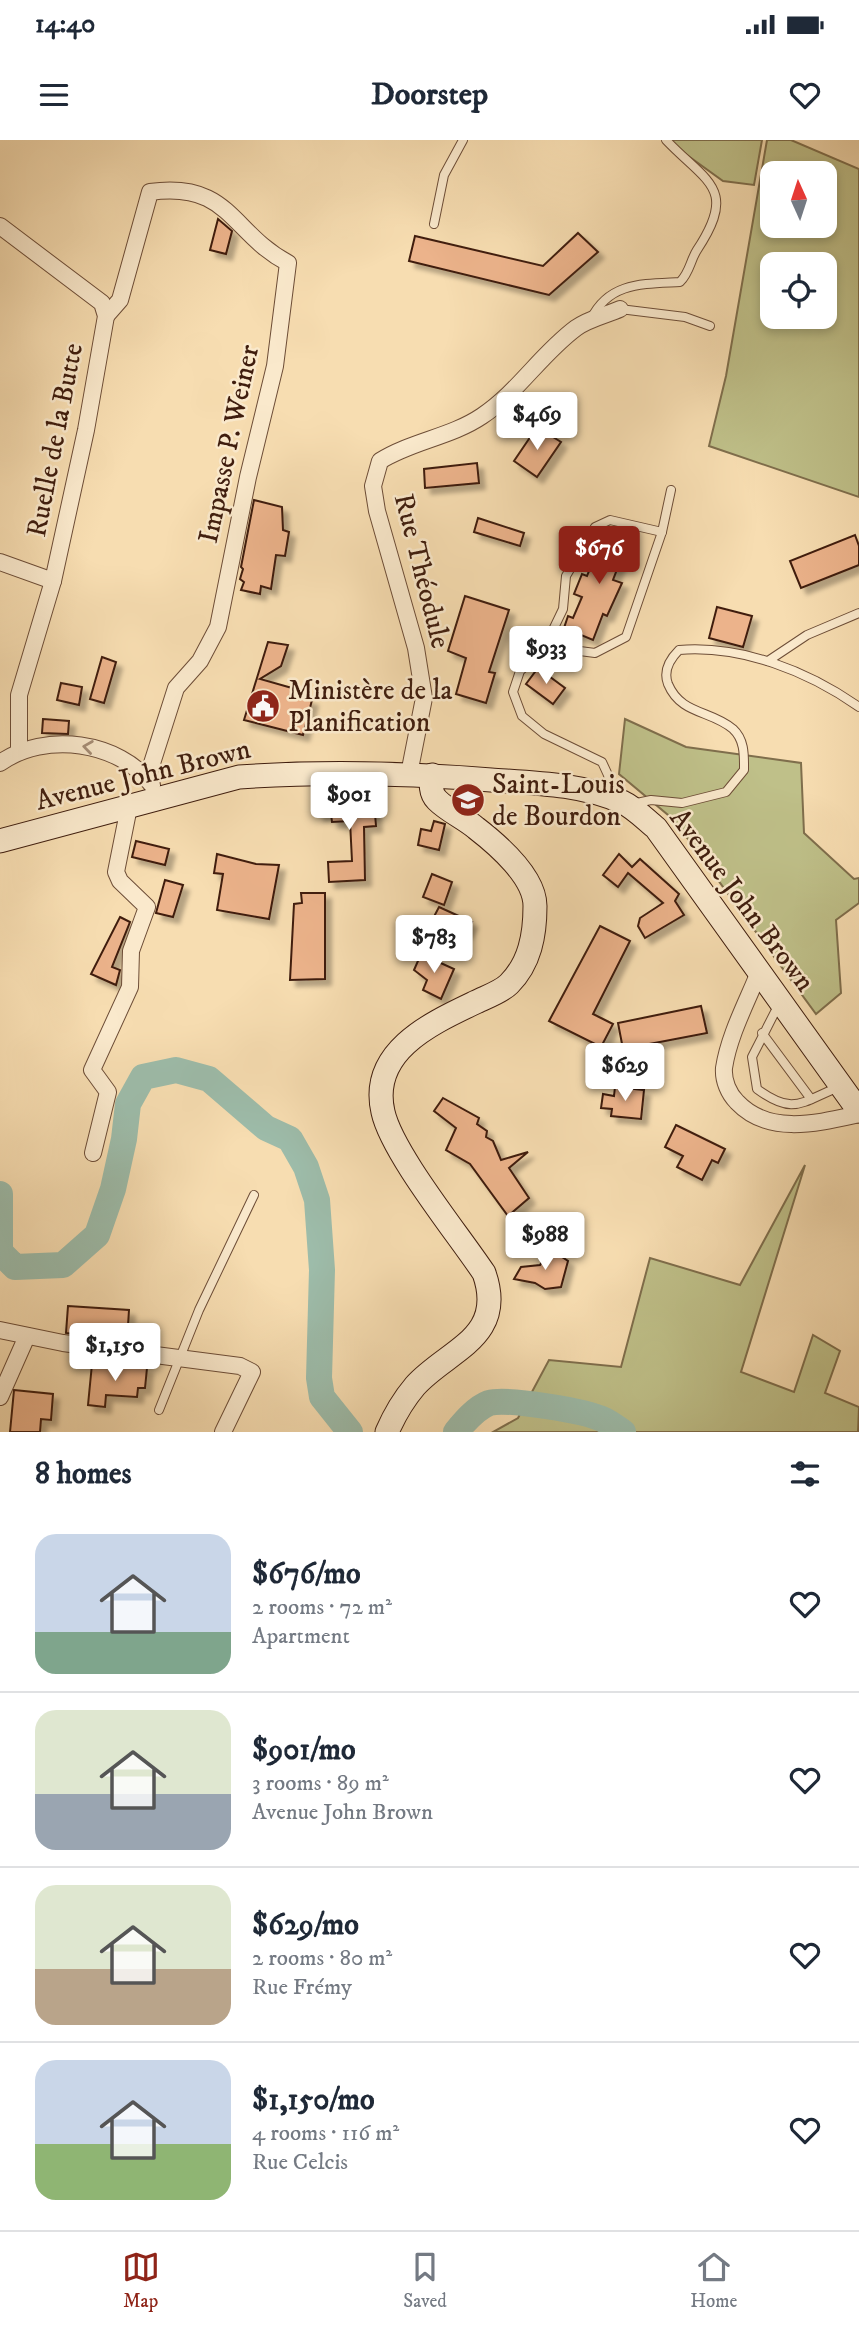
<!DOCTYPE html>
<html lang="en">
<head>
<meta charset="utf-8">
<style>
	body { margin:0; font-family:"IM FELL DW Pica",serif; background:#f6f6f7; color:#1f2937; height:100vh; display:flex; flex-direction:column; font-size:26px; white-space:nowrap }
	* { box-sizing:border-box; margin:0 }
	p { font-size:23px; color:#747a83 }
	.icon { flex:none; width:38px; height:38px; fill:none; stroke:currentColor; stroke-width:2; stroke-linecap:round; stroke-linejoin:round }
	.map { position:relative; height:1292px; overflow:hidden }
	.panel { display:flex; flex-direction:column; background:#fff; flex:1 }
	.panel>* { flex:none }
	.needle { width:46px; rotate:357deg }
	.controls { position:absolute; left:760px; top:21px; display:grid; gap:14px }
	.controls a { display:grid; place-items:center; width:77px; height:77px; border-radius:14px; background:#fff; box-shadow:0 4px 10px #0003; font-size:35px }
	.price { position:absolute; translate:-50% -60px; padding:0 16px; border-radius:7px; background:#fff; color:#222; font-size:23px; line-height:46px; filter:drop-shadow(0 2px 4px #0008) }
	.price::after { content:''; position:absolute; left:50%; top:42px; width:21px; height:16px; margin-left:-10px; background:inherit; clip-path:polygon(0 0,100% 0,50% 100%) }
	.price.current { background:#8f2418; color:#fff }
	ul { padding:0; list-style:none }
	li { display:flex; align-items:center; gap:21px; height:175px; padding:0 35px }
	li+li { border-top:2px solid #e0e1e3 }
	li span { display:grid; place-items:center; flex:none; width:196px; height:140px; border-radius:21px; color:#555 }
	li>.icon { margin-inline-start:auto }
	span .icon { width:84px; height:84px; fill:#fffc; stroke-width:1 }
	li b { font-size:30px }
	h2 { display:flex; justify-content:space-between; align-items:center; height:84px; padding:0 35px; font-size:30px }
	.status { display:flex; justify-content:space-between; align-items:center; height:49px; padding:0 35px; background:#fff; direction:ltr }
	.status svg { height:19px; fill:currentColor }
	header { display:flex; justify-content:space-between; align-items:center; height:91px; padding:0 35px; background:#fff; font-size:32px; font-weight:800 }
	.dock { display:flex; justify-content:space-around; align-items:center; height:98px; border-top:2px solid #e0e1e3; background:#fff; font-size:19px; color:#747a83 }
	.dock a { display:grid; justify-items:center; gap:4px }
	.dock .current { color:#8f2418 }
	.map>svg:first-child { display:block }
</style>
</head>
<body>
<div class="status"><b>14:40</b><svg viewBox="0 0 49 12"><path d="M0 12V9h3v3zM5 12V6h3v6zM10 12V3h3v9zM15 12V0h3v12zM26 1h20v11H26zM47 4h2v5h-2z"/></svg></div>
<header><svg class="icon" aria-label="menu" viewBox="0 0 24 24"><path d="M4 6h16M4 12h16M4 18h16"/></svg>Doorstep<svg class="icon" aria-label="heart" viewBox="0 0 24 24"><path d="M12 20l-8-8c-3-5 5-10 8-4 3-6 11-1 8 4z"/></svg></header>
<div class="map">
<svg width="859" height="1292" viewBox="0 0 859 1292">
	<defs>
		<filter id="shadow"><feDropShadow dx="6" dy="6" stdDeviation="2" flood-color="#0004"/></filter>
	</defs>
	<rect width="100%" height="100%" fill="#f7ddb1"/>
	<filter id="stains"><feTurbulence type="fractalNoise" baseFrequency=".00286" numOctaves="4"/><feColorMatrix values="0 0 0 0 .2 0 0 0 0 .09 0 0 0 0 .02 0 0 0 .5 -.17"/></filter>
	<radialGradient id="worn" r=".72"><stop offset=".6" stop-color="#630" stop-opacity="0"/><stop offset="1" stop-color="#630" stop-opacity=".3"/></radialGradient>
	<g fill="#bfc089" stroke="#7f6e4c" stroke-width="2" fill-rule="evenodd">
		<polygon points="666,0 762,0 754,45 723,41"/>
		<path d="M767 0H791L859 29V357L709 306 726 236ZM824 33V86H772V33ZM824 124V177H772V124Z"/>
		<polygon points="625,579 686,607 801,623 804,693 854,739 859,738 859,763 836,780 841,853 816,874 674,680 619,634"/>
		<polygon points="805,1025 741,1232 794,1252 813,1195 840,1211 825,1253 859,1267 858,1292 493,1292 518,1278 549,1220 621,1227 650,1118 740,1145"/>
	</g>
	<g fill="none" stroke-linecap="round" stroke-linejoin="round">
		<g stroke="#9dbcaa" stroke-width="26">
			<polyline points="0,1054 0,1112 15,1127 63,1125 97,1095 113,1049 124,999 128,964 143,937 176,930 209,939 266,988 290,999 306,1027 317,1060 322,1130 319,1238 322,1257 350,1292"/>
			<path d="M456 1292C465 1281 476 1268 489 1263 507 1258 587 1271 604 1280 610 1283 617 1288 623 1292"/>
		</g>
	</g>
	<g fill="#ecb38b" stroke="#3f1d0e" stroke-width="2" filter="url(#shadow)">
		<polygon points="218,79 232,91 226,114 210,110"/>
		<polygon points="578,93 598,112 549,155 409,121 415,96 543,126"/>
		<polygon points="537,287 561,302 537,337 514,321"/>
		<polygon points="477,323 479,343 425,348 424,329"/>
		<polygon points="254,360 282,367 283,390 289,392 285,416 276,415 271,449 261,446 260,454 241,450 244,442 240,439 243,429 241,427"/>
		<polygon points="478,378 524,393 520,406 474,392"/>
		<polygon points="606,390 617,394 618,390 629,394 629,398 613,440 622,443 607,476 603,474 593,500 564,488 568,476 573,478 582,457 574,454 582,434 587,436"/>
		<polygon points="855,395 859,406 859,425 801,448 790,421"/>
		<polygon points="465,456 509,470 489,532 495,533 486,563 456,554 466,518 448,511"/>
		<polygon points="717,467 752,476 743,507 709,498"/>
		<polygon points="268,502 288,505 281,526 260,539 299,550 297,556 312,560 303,595 244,580"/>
		<polygon points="102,517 116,522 104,563 90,559"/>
		<polygon points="538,528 565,548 553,564 526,544"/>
		<polygon points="61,543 82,547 79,565 57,560"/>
		<polygon points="43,579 69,581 68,594 42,593"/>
		<polygon points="359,654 360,662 374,661 376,686 364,687 365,740 329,742 328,722 352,721 350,681 332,682 331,674 318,675 317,656"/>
		<polygon points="434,681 445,684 439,710 418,705 421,689 431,691"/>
		<polygon points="136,701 169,709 165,725 132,717"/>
		<polygon points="217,714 256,724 279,725 269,779 217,770 223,734 214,733"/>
		<polygon points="619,714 632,727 640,719 679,754 675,761 684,775 645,798 638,786 640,778 663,763 628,733 618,747 603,735"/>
		<polygon points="432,734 452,742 444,765 423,757"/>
		<polygon points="165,740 183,745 173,777 156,773"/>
		<polygon points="301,753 325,753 325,839 290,840 294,764 302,763"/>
		<polygon points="439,767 472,782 466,793 461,791 455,803 427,790"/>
		<polygon points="120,777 130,782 112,827 120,830 116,845 91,834"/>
		<polygon points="600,786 630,801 593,874 613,884 601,907 549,881"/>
		<polygon points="421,814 454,829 441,859 423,850 427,840 414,830"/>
		<polygon points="701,866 707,893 623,909 618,883"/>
		<polygon points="615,947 644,950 641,979 611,976 612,969 601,968 603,954 614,956"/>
		<polygon points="443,958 479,978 477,984 487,991 486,997 493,1001 501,1020 528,1012 509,1028 529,1058 508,1076 470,1024 446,1010 456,988 434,971"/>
		<polygon points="676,985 725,1009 718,1023 712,1020 702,1040 677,1027 683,1016 665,1007"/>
		<polygon points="550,1109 568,1121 561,1147 545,1149 535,1143 514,1139 521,1127 540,1125"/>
		<polygon points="68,1166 129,1170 127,1201 66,1193"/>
		<polygon points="92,1224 147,1228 145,1248 138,1248 137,1257 106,1255 105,1267 88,1265"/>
		<polygon points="14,1250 53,1254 51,1280 41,1279 40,1292 10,1292"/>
	</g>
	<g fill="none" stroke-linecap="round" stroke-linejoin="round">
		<g stroke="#6d4d37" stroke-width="10">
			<g id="lane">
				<polyline points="434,84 444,35 463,0"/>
				<polyline points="620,169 685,177 710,186"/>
				<path d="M591 179C609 142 643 144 680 142 690 132 690 121 697 110 738 48 707 43 666 0"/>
				<circle cx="551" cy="502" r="8"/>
				<polyline points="551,494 563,469 566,436 595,387 610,380 662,392"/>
				<polyline points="545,508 520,531 513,552 522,576 544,594 602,622 608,635 611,655"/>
				<polyline points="557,508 595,513 626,497 662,392 671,350"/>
				<polyline points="768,521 807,495 859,473"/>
				<path d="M632 664 651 660 682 663 726 652 744 630C744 616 745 600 733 589 711 570 681 575 668 544 663 531 670 519 679 510 742 505 808 531 859 567"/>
				<path d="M779 864 752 917 757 949C794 976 801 962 839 947"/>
				<polyline points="762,893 811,959"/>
				<polyline points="159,1270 199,1170 254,1055"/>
			</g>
		</g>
		<g stroke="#6d4d37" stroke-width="18">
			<g id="street">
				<polyline points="0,86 102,163 106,176 86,290 53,441 19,555 19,612"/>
				<path d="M106 176 120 160 150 52C230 41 231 93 288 123L275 226 248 337 218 487 200 521 176 548 147 639"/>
				<polyline points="0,422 53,441"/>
				<path d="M0 623C45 591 119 601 152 645"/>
				<path d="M409 634 424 558 416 508 377 371 373 346 380 321C412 301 451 297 482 276 518 252 541 214 576 188 588 179 606 175 620 169"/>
				<path d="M759 832C747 862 729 895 724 928 723 941 729 954 737 962 769 996 818 983 859 974"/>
				<polyline points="93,1013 108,952 92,930 130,847 131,811 147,767 120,741 116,732 129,667"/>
				<polyline points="0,1190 63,1203 240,1226 252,1232 223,1292"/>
				<polyline points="0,1257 27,1196"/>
			</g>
		</g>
		<g stroke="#3f1d0e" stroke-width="25">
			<g id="secondary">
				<path d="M0 701 239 637C323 631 406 633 491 640 534 643 582 644 622 662 635 668 646 680 656 688L859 971"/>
				<path d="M387 1292C394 1276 404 1259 415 1246 447 1210 507 1198 484 1133 458 1094 392 1013 383 972 369 911 432 883 476 862 486 857 501 852 509 844 530 823 535 795 535 766 535 737 498 705 476 688 464 678 448 671 437 660 430 653 431 644 432 635"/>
			</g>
		</g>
		<use href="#lane" stroke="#fae9cc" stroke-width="8"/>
		<use href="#street" stroke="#fae9cc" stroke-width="16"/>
		<use href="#secondary" stroke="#fae9cc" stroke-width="23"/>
	</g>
	<defs><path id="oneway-chevron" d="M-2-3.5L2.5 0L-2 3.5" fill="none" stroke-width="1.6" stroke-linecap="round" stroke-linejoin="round" transform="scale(1.75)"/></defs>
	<use stroke="#a68d76" href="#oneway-chevron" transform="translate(88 607) rotate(-172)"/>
	<defs>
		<g id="civic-disc" transform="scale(1.75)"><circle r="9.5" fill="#8f2418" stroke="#fae9cc"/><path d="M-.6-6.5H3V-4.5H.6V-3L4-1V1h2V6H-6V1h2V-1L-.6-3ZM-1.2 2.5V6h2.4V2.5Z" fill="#fff"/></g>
		<g id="school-disc" transform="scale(1.75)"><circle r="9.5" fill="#8f2418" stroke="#fae9cc"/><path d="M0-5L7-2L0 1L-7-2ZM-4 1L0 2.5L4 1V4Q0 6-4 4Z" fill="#fff"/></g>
	</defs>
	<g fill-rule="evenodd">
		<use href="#civic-disc" x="263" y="566"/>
		<use href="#school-disc" x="468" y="660"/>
	</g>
	<g text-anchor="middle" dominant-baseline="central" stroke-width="5" stroke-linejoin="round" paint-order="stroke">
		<g font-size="28" fill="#3f1d0e" stroke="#fae9cc">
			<text transform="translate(55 300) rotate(-79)">Ruelle de la Butte</text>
			<text transform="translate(229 304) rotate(-78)">Impasse P. Weiner</text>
			<text transform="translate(422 431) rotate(76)">Rue Théodule</text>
			<text transform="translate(143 635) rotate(-14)">Avenue John Brown</text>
			<text transform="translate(742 760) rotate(53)">Avenue John Brown</text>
		</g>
		<g font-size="28" fill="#3f1d0e" stroke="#fae9cc" text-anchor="start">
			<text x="288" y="550">Ministère de la<tspan x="288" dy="32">Planification</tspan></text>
			<text x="492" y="644">Saint-Louis<tspan x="492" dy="32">de Bourdon</tspan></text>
		</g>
	</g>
	<rect width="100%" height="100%" filter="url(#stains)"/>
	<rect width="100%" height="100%" fill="url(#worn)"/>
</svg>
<div class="controls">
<a><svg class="needle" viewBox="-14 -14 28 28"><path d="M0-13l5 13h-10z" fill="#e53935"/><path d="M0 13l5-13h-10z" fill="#747a83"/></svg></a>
<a><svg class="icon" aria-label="locate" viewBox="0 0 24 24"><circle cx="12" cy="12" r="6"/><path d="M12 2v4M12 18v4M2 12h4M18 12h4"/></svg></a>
</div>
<b class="price" style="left:537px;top:312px">$469</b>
<b class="price current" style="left:599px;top:446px">$676</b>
<b class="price" style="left:546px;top:546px">$933</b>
<b class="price" style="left:349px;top:692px">$901</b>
<b class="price" style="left:434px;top:835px">$783</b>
<b class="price" style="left:625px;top:963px">$629</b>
<b class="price" style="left:545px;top:1132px">$988</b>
<b class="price" style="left:115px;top:1243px">$1,150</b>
</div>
<section class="panel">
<h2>8 homes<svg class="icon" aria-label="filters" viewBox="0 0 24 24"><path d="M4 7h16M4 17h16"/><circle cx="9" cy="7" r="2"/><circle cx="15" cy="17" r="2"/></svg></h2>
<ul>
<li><span style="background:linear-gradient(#c9d6e8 70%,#7fa58c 0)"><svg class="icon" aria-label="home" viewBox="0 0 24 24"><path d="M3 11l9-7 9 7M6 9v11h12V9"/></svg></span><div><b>$676/mo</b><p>2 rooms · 72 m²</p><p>Apartment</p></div><svg class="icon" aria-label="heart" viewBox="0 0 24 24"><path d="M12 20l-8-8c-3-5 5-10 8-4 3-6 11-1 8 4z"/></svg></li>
<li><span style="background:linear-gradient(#dfe7d0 60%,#9aa5b1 0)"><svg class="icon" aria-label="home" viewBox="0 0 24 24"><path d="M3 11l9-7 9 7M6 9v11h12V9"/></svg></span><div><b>$901/mo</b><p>3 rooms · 89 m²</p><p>Avenue John Brown</p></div><svg class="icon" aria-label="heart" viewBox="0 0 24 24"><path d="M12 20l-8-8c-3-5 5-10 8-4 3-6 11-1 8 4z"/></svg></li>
<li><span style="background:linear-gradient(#dfe7d0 60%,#b9a48a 0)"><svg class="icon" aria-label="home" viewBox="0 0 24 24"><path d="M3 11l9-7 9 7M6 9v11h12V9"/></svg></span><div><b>$629/mo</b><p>2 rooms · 80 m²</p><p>Rue Frémy</p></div><svg class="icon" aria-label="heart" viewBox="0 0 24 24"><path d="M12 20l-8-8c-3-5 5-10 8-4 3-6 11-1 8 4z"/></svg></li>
<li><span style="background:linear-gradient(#c9d6e8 60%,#8fb573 0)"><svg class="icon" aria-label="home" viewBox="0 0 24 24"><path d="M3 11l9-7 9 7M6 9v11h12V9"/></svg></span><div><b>$1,150/mo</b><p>4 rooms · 116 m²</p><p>Rue Celcis</p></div><svg class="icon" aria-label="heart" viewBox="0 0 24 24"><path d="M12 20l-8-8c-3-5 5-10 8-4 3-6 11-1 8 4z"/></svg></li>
</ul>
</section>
<nav class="dock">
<a class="current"><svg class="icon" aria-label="map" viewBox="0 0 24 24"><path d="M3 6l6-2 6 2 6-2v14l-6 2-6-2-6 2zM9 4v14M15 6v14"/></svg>Map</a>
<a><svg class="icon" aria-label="saved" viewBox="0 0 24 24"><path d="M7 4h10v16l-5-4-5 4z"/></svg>Saved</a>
<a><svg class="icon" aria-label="home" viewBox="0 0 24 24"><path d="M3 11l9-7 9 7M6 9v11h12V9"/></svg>Home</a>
</nav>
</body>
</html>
